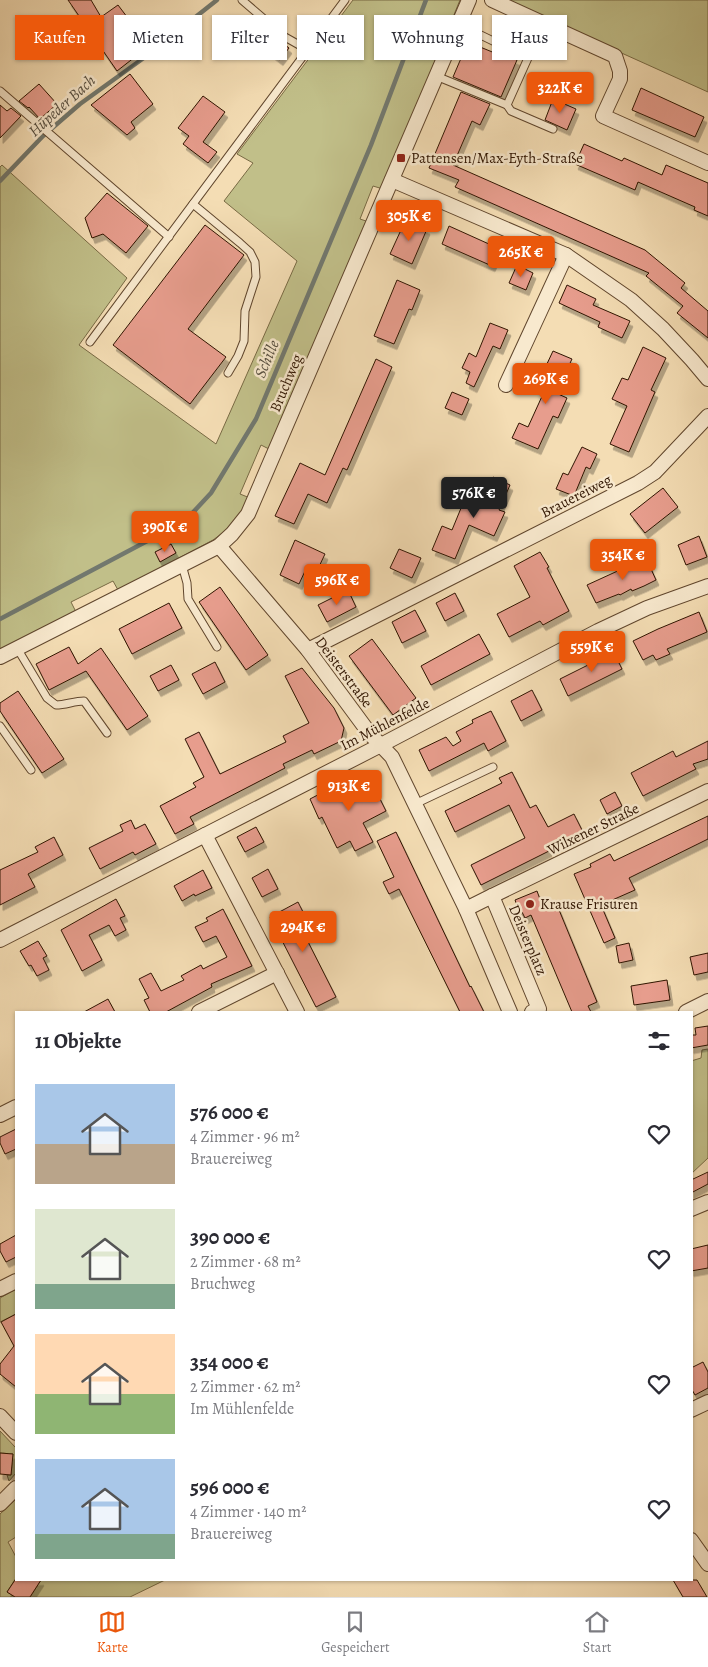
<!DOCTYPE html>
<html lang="de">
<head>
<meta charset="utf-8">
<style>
	body { margin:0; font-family:Alegreya,serif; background:#f2f2f3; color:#2b2b33; height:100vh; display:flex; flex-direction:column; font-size:19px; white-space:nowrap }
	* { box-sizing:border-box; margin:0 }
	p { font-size:16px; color:#7c7c81 }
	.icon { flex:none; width:28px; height:28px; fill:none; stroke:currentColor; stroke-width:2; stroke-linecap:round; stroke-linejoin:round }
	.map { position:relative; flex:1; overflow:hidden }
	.sheet { position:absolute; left:15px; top:1011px; width:678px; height:570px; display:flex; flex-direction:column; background:#fff; border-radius:0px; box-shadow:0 1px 4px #0004 }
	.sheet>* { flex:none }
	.top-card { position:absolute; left:15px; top:15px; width:679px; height:45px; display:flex; gap:10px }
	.price { position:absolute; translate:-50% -42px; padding:0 11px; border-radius:5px; background:#ea580c; color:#fff; font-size:16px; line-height:32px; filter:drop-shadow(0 1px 2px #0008) }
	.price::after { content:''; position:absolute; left:50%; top:30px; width:15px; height:11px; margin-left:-8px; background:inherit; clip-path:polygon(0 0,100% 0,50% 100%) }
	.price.on { background:#222; color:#fff }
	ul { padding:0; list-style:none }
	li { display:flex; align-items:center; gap:15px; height:125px; padding:0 20px }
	li span { display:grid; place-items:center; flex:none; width:140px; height:100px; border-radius:0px; color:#555 }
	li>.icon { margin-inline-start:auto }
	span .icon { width:60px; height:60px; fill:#fffc; stroke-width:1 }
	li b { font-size:21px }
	h2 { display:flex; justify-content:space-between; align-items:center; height:60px; padding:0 20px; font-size:21px }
	.chip { padding:0 18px; border-radius:0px; background:#fff; box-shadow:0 1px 4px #0004; font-size:18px; line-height:45px }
	.chip.on { background:#ea580c; color:#fff }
	.menu { display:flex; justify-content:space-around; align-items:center; height:70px; border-top:1px solid #e1e1e2; background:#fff; font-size:14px; color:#7c7c81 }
	.menu a { display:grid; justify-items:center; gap:2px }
	.menu .on { color:#ea580c }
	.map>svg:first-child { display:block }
</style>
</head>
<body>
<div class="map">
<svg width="708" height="1597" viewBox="0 0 708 1597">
	<defs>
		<filter id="shadow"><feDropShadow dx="3" dy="5.5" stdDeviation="0" flood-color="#0004"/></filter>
	</defs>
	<rect width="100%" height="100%" fill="#f4ddb4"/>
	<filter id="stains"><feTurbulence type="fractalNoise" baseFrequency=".004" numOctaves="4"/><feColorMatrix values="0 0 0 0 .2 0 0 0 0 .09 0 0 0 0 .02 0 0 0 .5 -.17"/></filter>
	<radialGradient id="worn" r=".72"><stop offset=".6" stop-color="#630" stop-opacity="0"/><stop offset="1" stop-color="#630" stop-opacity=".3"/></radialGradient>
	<g fill="#c1bf89" stroke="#786a44">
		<path d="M353 0H460L383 189 373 186 360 219 369 222 271 450 261 445 240 494 250 498C240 516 229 529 213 540L118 590 113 581 71 602 76 612 0 652V167L2 165 127 278 79 345 216 444 297 261 224 201 253 163 237 154Z"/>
		<polygon points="504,0 708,0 708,92"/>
		<polygon points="708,1049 708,1158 691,1174 691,1061 701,1058 702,1050"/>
		<polygon points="16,1289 16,1314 0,1322 0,1298"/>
		<polygon points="0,1431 16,1448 16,1473 9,1481 7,1475 11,1475 13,1454 0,1453"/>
		<polygon points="16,1499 16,1537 8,1542 16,1557 16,1578 7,1592 15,1597 0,1597 0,1514"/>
		<polygon points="41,1580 165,1580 130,1597 30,1597"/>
	</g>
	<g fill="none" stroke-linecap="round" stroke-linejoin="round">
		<g stroke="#72786e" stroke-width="4.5">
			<polyline points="0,181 43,136 80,104 145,57 217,0"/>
			<polyline points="0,619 185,521 211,493 256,419 371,145 426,0"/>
		</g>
	</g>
	<g fill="#e79d8d" stroke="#2f1400" filter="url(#shadow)">
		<polygon points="68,0 91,0 101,17 118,5 149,46 117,71"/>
		<polygon points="267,31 289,48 280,60 258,43"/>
		<polygon points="468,42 502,56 503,54 517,60 501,97 453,77"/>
		<polygon points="130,74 153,104 131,122 135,128 127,135 91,105"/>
		<polygon points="39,84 57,104 40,119 29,107 28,108 19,101"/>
		<polygon points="641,88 704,117 695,137 632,110"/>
		<polygon points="461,92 490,104 480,125 472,121 453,165 645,250 685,283 681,288 708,311 708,338 677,313 683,306 646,276 649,273 455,187 459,180 429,168"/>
		<polygon points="203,96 225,112 203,142 217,152 208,163 183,144 189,136 178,128"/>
		<polygon points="553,99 576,109 567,130 545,120"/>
		<polygon points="0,105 7,111 11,108 21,116 0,138"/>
		<polygon points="584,144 622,161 624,158 662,175 666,165 708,183 708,216 694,210 695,207 638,182 635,190 575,164"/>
		<polygon points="107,193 148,226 126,253 103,234 92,238 85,218"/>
		<polygon points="406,219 427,229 412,264 390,254"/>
		<polygon points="205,225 244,255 188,329 226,357 190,404 113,345"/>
		<polygon points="449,226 500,249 492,266 442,244"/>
		<polygon points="517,265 533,273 526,290 509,283"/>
		<polygon points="397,280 420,290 412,310 409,309 394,344 374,336"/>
		<polygon points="567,285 596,299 593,305 630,321 622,338 598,327 600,322 559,303"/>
		<polygon points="490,323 508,330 500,349 493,346 474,387 466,383 470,372 462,368 469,353 476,357"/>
		<polygon points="643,347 666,358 651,390 655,392 629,452 610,444 627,406 612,399 622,378 628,380"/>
		<polygon points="553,351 572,359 556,393 567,398 558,418 553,416 538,449 512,438 519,423 528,427 554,370 546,366"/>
		<polygon points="376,359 392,367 347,470 343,468 327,503 308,494 294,524 275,516 300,463 325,475"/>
		<polygon points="452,392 469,399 462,415 445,408"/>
		<polygon points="582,447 597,454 590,469 586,467 574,496 556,489 563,473 568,475"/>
		<polygon points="493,477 510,485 499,510 505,512 494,536 469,525 455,559 432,550 442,526 452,530 466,496 482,503"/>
		<polygon points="663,488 678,507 645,533 630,514"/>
		<polygon points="699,536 707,557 686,565 678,545"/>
		<polygon points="295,540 325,554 316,573 306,569 299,584 280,575"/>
		<polygon points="171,544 176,553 160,562 155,552"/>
		<polygon points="399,549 421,558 412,578 390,568"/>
		<polygon points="540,552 549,567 547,568 569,611 543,625 540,621 509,637 497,614 530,597 514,566"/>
		<polygon points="646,558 656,580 644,586 632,591 631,589 620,595 619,594 596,603 587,585"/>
		<polygon points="220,587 268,655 246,670 199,602"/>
		<polygon points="348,590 356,607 327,622 318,605"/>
		<polygon points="455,593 464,611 445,621 436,603"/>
		<polygon points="169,603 182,628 132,654 119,629"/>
		<polygon points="415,610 426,631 402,643 392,622"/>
		<polygon points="699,612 707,632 667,649 670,654 656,660 653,655 643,660 633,641 658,629"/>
		<polygon points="479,634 490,654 431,685 421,666"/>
		<polygon points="372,639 416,698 393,715 349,656"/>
		<polygon points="69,647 78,664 101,648 148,716 127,730 86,671 49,690 36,664"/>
		<polygon points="612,649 622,669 568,696 560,679 592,663 591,660"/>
		<polygon points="215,662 225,682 203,694 192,674"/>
		<polygon points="171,665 179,680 158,691 150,676"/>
		<polygon points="302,668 334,708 344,728 341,741 314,754 312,750 283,764 285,768 190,817 194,824 175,834 160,806 196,787 193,783 204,777 185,739 199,732 220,774 286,742 283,736 309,723 285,676"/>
		<polygon points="532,690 542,710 521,721 511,701"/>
		<polygon points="18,691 64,759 42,773 0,711 0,703"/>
		<polygon points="491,711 506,741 488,751 484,743 429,771 419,750 446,737 453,746 461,741 456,732 473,723 472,720"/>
		<polygon points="708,741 708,759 693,764 696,769 643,796 631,773 673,751 676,757"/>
		<polygon points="512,772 530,808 536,805 548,827 574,814 583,832 548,850 549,851 481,885 471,865 525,838 509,805 455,832 445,811 502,783 499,778"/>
		<polygon points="368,775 386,811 363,823 373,842 355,851 350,841 337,848 322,817 319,819 310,799 333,787 335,791"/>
		<polygon points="615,792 622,806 607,814 600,800"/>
		<polygon points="708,816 708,839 629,878 635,890 601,905 615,938 604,943 574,874 591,867 590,864 610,854 614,861"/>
		<polygon points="131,820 135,829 145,824 156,844 135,855 133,852 100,869 89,848 123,831 120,825"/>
		<polygon points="256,827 264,842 245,852 237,837"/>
		<polygon points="396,832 470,987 471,986 484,1012 460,1012 399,889 389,894 383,882 394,877 377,841"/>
		<polygon points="54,837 63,855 28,874 35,887 0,905 0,870 38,852 35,847"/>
		<polygon points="268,869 278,889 262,897 252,878"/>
		<polygon points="203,870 212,888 195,896 194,894 182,901 174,886"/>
		<polygon points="537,891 544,910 557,905 597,1002 588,1006 591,1012 572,1012 531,915 525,918 522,912 520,913 515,900"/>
		<polygon points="116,899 125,916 120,918 126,930 115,936 109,925 89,935 102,960 82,971 61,930"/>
		<polygon points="298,902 309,924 301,928 336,997 316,1007 270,917"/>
		<polygon points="223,909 252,966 211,984 212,987 166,1012 150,1012 144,1000 149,998 139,979 151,973 161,991 184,980 181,976 201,965 203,969 227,957 216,936 203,942 195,927 208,921 206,918"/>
		<polygon points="38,941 47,956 43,958 49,970 37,976 31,965 29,966 20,951"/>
		<polygon points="629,943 633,960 619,963 616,946"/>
		<polygon points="708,953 708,972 694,975 690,957"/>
		<polygon points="667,980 670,1000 634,1005 631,986"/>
		<polygon points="108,999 115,1012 84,1012"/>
		<polygon points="708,1026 708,1045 691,1048 691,1035 696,1035 695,1028"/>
		<polygon points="16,1129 16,1149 5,1154 0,1143 0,1137"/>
		<polygon points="708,1172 708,1184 691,1193 691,1180"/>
		<polygon points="16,1235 16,1257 6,1262 0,1251 0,1244"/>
		<polygon points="708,1245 708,1268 691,1271 691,1249"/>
		<polygon points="16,1314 16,1387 0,1374 0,1364 14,1346 1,1322"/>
		<polygon points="703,1362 708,1372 708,1388 695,1395 691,1388 691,1368"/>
		<polygon points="0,1453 13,1454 11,1475 0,1474"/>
		<polygon points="15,1580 41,1580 30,1597 15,1597 7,1592"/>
		<polygon points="673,1580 697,1580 707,1597 683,1597"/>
	</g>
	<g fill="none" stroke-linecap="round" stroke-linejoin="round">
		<g stroke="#60462d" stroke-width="9">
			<g id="service">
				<polyline points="242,0 285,37 308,50"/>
				<polyline points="436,76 507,105 528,58 458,24"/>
				<polyline points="0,91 169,237"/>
				<polyline points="507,105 511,111 553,129"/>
				<polyline points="193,204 240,243 250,252 255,262 256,277 245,311 244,341 238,356 228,373"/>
				<polyline points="90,342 345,0"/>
				<polyline points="182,565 187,583 188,599 217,647"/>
				<path d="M17 648 47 698 56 705C66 705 74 701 84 701L107 733"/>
				<polyline points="0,726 31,770"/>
				<polyline points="415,804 493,767"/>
			</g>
		</g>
		<g stroke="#60462d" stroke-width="16">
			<g id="minor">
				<polyline points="492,0 615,56 620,71 620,79 603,116 708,163"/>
				<polyline points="392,180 566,255 631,300 663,329 692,360 708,379"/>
				<polyline points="506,385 566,255"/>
				<polyline points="219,546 308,650 370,734 392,757 466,909 510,1012"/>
				<polyline points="308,650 638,483 655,472 708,416"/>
				<polyline points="0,657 219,546 232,534 248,514 469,0"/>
				<polyline points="205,835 297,1012"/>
				<polyline points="492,896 708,791"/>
				<polyline points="466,909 492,896 539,1009 532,1012"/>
				<polyline points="0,940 381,745 598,631 647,608 708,586"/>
				<polyline points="199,1012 277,973"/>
				<polyline points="686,1012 708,1001"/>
				<polyline points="0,1115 16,1107"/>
				<polyline points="691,1209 708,1202"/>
				<polyline points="0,1289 16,1281"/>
				<polyline points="691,1410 708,1402"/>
				<polyline points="0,1416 16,1433"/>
				<polyline points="0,1504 16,1488"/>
				<polyline points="691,1540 708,1564"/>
			</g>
		</g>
		<use href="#service" stroke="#f8e9ce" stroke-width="7"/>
		<use href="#minor" stroke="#f8e9ce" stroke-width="14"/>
	</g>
	<g fill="#8f2418" stroke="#f8e9ce" stroke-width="2">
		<rect x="396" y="153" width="10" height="10" rx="2.5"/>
		<circle cx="530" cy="904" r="5"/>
	</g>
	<g text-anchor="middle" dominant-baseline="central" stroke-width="5" stroke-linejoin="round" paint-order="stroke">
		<g font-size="15" fill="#2f1400" stroke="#f8e9ce" text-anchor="start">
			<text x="411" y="158">Pattensen/Max-Eyth-Straße</text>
			<text x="540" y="904">Krause Frisuren</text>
		</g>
		<g font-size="15" fill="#2f1400" stroke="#f8e9ce">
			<text transform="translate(286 383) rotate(-67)">Bruchweg</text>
			<text transform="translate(576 496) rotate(-27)">Brauereiweg</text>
			<text transform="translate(344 672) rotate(53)">Deisterstraße</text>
			<text transform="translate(385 724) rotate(-27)">Im Mühlenfelde</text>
			<text transform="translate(593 829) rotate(-26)">Wilxener Straße</text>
			<text transform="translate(528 940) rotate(67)">Deisterplatz</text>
		</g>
		<g font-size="16" font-style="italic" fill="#564e40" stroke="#f8e9ce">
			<text transform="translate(62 106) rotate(-42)">Hüpeder Bach</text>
			<text transform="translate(267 359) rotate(-67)">Schille</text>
		</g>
	</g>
	<rect width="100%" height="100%" filter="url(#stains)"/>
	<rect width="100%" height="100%" fill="url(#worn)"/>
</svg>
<b class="price" style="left:560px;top:114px">322K €</b>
<b class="price" style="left:409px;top:242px">305K €</b>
<b class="price" style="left:521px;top:278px">265K €</b>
<b class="price" style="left:546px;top:405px">269K €</b>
<b class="price on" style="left:474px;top:519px">576K €</b>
<b class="price" style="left:165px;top:553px">390K €</b>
<b class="price" style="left:623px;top:581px">354K €</b>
<b class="price" style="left:337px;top:606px">596K €</b>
<b class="price" style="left:592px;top:673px">559K €</b>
<b class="price" style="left:349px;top:812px">913K €</b>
<b class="price" style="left:303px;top:953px">294K €</b>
<div class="top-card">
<a class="chip on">Kaufen</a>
<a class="chip">Mieten</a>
<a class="chip">Filter</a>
<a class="chip">Neu</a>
<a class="chip">Wohnung</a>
<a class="chip">Haus</a>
</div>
<section class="sheet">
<h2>11 Objekte<svg class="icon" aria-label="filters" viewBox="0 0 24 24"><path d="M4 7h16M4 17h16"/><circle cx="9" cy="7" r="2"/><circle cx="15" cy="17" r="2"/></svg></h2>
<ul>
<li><span style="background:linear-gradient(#a9c7e8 60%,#b9a48a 0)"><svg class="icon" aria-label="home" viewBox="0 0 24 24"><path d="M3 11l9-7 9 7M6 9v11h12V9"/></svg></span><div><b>576 000 €</b><p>4 Zimmer · 96 m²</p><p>Brauereiweg</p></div><svg class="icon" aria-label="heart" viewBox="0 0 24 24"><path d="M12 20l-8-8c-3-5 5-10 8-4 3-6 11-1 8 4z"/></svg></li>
<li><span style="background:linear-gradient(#dfe7d0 75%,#7fa58c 0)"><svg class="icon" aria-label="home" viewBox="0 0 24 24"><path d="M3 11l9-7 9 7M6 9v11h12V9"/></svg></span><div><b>390 000 €</b><p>2 Zimmer · 68 m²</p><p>Bruchweg</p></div><svg class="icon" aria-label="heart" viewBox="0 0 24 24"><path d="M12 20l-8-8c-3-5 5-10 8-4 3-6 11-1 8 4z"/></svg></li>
<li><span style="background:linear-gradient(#ffd9b3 60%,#8fb573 0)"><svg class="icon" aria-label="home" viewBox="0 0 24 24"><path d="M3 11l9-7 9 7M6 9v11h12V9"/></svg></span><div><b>354 000 €</b><p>2 Zimmer · 62 m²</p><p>Im Mühlenfelde</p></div><svg class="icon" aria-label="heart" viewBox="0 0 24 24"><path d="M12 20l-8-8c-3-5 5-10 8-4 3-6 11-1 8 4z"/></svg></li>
<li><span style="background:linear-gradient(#a9c7e8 75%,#7fa58c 0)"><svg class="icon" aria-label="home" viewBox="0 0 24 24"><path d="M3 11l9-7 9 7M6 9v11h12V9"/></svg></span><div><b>596 000 €</b><p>4 Zimmer · 140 m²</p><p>Brauereiweg</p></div><svg class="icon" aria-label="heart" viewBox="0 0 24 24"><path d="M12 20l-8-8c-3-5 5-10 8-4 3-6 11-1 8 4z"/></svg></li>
</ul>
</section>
</div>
<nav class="menu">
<a class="on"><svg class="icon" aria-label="map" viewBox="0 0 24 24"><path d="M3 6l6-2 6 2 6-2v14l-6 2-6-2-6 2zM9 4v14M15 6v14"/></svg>Karte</a>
<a><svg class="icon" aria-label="saved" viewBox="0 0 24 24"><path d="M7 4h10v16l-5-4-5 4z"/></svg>Gespeichert</a>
<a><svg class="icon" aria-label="home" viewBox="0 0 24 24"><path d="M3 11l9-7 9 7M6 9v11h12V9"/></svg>Start</a>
</nav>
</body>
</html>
